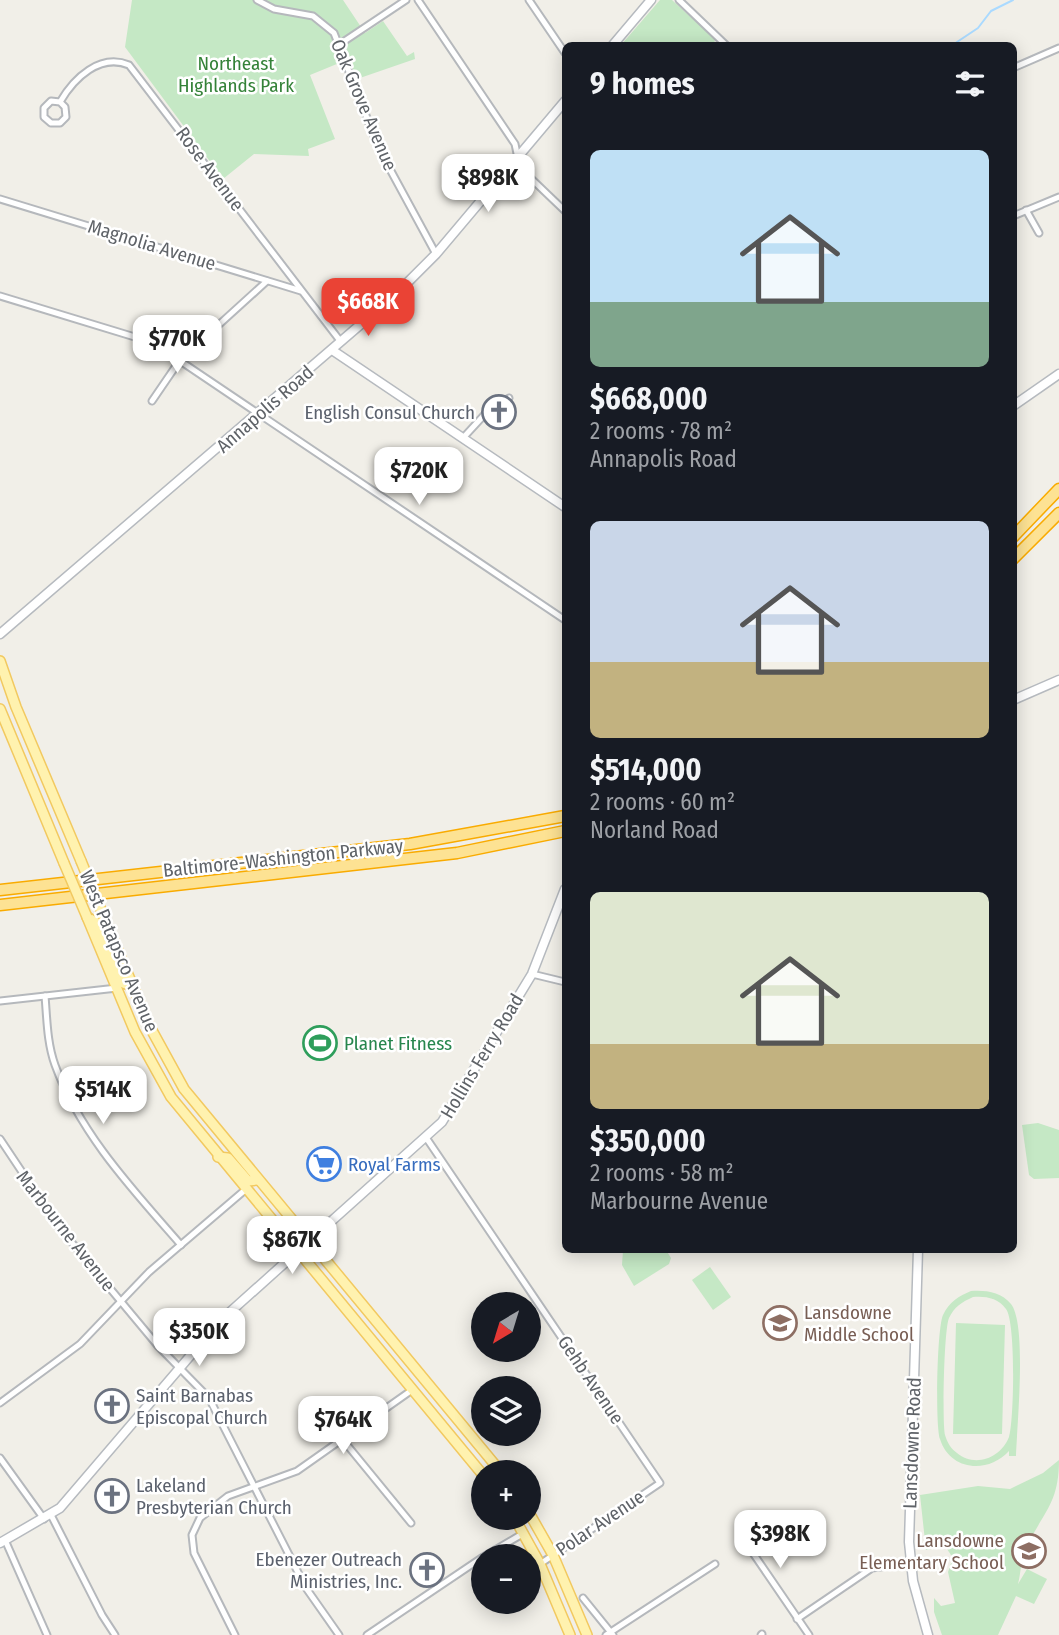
<!DOCTYPE html>
<html lang="en">
<head>
<meta charset="utf-8">
<style>
	body { margin:0; font-family:"Fira Sans Condensed",sans-serif; background:#242831; color:#f1f3f6; height:100vh; display:flex; flex-direction:column; font-size:26px; white-space:nowrap }
	* { box-sizing:border-box; margin:0 }
	p { font-size:23px; color:#9ea1a6 }
	.icon { flex:none; width:38px; height:38px; fill:none; stroke:currentColor; stroke-width:2; stroke-linecap:round; stroke-linejoin:round }
	.map { position:relative; flex:1; overflow:hidden }
	.side { position:absolute; left:562px; top:42px; width:455px; height:1211px; display:flex; flex-direction:column; background:#171b24; border-radius:10px; box-shadow:0 4px 18px #0003 }
	.side>* { flex:none }
	.needle { width:46px; rotate:218deg }
	.controls { position:absolute; left:471px; top:1292px; display:grid; gap:14px }
	.controls a { display:grid; place-items:center; width:70px; height:70px; border-radius:50%; background:#171b24; box-shadow:0 4px 18px #0003; font-size:35px }
	.price { position:absolute; translate:-50% -60px; padding:0 16px; border-radius:14px; background:#fff; color:#222; font-size:23px; line-height:46px; filter:drop-shadow(0 2px 4px #0008) }
	.price::after { content:''; position:absolute; left:50%; top:42px; width:21px; height:16px; margin-left:-10px; background:inherit; clip-path:polygon(0 0,100% 0,50% 100%) }
	.price.current { background:#ea4335; color:#fff }
	ul { padding:0; list-style:none }
	li { display:grid; align-content:center; gap:14px; height:371px; padding:0 28px }
	li span { display:grid; place-items:center; height:217px; border-radius:10px; color:#555 }
	li>.icon { margin-inline-start:auto }
	span .icon { width:126px; height:126px; fill:#fffc; stroke-width:1 }
	li b { font-size:30px }
	h2 { display:flex; justify-content:space-between; align-items:center; height:84px; padding:0 28px; font-size:30px }
	.map>svg:first-child { display:block }
</style>
</head>
<body>
<div class="map">
<svg width="1059" height="1635" viewBox="0 0 1059 1635">
	<rect width="100%" height="100%" fill="#f1efe8"/>
	<g fill="#c5e8c5" fill-rule="evenodd">
		<polygon points="132,0 343,0 365,33 383,21 407,56 414,52 415,59 357,79 349,59 310,75 335,139 308,149 309,156 254,154 223,179 125,47"/>
		<polygon points="660,0 672,0 715,39 714,45 621,45"/>
		<polygon points="1038,1123 1059,1130 1059,1178 1034,1179 1029,1175 1022,1125"/>
		<polygon points="623,1250 666,1250 671,1258 669,1264 634,1286 622,1265"/>
		<polygon points="710,1267 731,1297 713,1310 692,1280"/>
		<path d="M971 1291C986 1290 1001 1292 1011 1304 1027 1324 1017 1426 1016 1456H1009V1451C988 1474 950 1471 940 1439 935 1425 937 1328 943 1315 949 1302 959 1296 971 1291ZM973 1297C986 1296 998 1298 1006 1309 1016 1322 1014 1421 1009 1437 1001 1458 975 1468 957 1453 951 1449 947 1442 945 1435 942 1422 944 1329 949 1318 954 1307 962 1302 973 1297Z"/>
		<polygon points="956,1323 1005,1325 1002,1434 953,1434"/>
		<path d="M1059 1460C1059 1503 1044 1511 1027 1546 1021 1557 1021 1573 1018 1584L1027 1569 1047 1579 1034 1604 1016 1596 998 1635H942L934 1612V1598L941 1606 955 1603 948 1572 953 1558 945 1546 926 1550 920 1495 978 1486 1010 1489 1043 1473Z"/>
	</g>
	<g fill="none" stroke-linecap="round" stroke-linejoin="round">
		<polyline stroke="#aadaff" stroke-width="2" points="951,46 978,28 991,11 1013,0"/>
		<g stroke="#b5b8bc" stroke-width="9">
			<g id="street">
				<polyline points="257,0 274,9 313,16 334,33 379,149 436,254"/>
				<polyline points="418,0 515,144 520,168 565,211"/>
				<polyline points="529,0 565,53"/>
				<polyline points="679,0 727,46"/>
				<polyline points="340,44 406,0"/>
				<polyline points="1013,68 1059,48"/>
				<path d="M60 102 65 107 66 117 60 123H51L44 117V108L51 101 60 102C74 78 100 53 129 65L341 342"/>
				<polyline points="0,199 301,291"/>
				<polyline points="1026,210 1039,233"/>
				<polyline points="1013,216 1059,197"/>
				<polyline points="0,296 138,338 161,348 565,620"/>
				<polyline points="152,401 180,360 267,281"/>
				<polyline points="463,438 486,413 509,398"/>
				<polyline points="532,974 565,982"/>
				<path d="M45 996C47 1019 47 1043 55 1065 80 1134 134 1191 181 1245"/>
				<polyline points="0,1001 117,988"/>
				<polyline points="0,1139 58,1226 158,1346 209,1398 306,1588 339,1635"/>
				<polyline points="427,1139 660,1483 540,1564"/>
				<polyline points="0,1403 80,1344 149,1272 245,1190"/>
				<polyline points="343,1440 411,1523"/>
				<polyline points="0,1458 44,1519"/>
				<polyline points="51,1515 102,1615 115,1635"/>
				<polyline points="742,1537 809,1635"/>
				<polyline points="5,1540 47,1635"/>
				<polyline points="485,1556 524,1533"/>
				<polyline points="583,1598 613,1635"/>
				<polyline points="797,1619 872,1568 911,1563"/>
				<polyline points="235,1635 194,1553 192,1535 200,1518 228,1496 297,1471 412,1390"/>
				<polyline points="367,1635 483,1557"/>
				<polyline points="606,1635 715,1564"/>
				<polyline points="761,1635 762,1634"/>
			</g>
		</g>
		<g stroke="#b6babf" stroke-width="11">
			<g id="secondary">
				<polyline points="612,46 651,0"/>
				<polyline points="332,350 565,507"/>
				<polyline points="1013,406 1059,374"/>
				<polyline points="0,634 396,294 436,254 565,101"/>
				<polyline points="1013,700 1059,680"/>
				<polyline points="918,1250 909,1542 913,1581 928,1635"/>
				<polyline points="0,1543 60,1508 220,1321 442,1122 532,974 565,889"/>
			</g>
		</g>
		<g stroke="#f2c960" stroke-width="12">
			<g id="primary">
				<polyline points="0,661 16,707 81,861"/>
				<polyline points="0,709 64,863"/>
				<polyline points="103,915 150,1027 184,1089 501,1472"/>
				<polyline points="87,917 135,1032 171,1097 483,1475"/>
				<polyline points="87,917 97,923 123,983 132,986"/>
				<polyline points="218,1157 228,1158 248,1181 257,1180"/>
				<polyline points="528,1511 553,1555 587,1635"/>
				<polyline points="514,1517 540,1564 570,1635"/>
			</g>
		</g>
		<g stroke="#f9ab00" stroke-width="13">
			<g id="highway">
				<polyline points="1013,537 1059,489"/>
				<polyline points="1013,559 1059,513"/>
				<polyline points="0,890 410,844 565,816"/>
				<polyline points="0,905 457,853 565,831"/>
			</g>
		</g>
		<use href="#street" stroke="#fff" stroke-width="5"/>
		<use href="#secondary" stroke="#fff" stroke-width="8"/>
		<use href="#primary" stroke="#fff2af" stroke-width="9"/>
		<use href="#highway" stroke="#fde293" stroke-width="10"/>
		<g stroke="#f2c960" stroke-width="12" stroke-linecap="butt">
			<g id="primary-bridge">
				<polyline points="81,861 103,915"/>
				<polyline points="64,863 87,917"/>
			</g>
		</g>
		<use href="#primary-bridge" stroke="#fff2af" stroke-width="9"/>
	</g>
	<defs>
		<g id="church-ring" transform="scale(1.75)"><circle r="9.5" fill="#fff" stroke="#6b7280" stroke-width="1.5"/><path d="M-1.2-6h2.4v3.5h3.3v2.4h-3.3V6h-2.4V-.1h-3.3v-2.4h3.3Z" fill="#6b7280"/></g>
		<g id="stadium-ring" transform="scale(1.75)"><circle r="9.5" fill="#fff" stroke="#2e9e5b" stroke-width="1.5"/><path d="M0-5a6.5 5 0 1 0 0 10a6.5 5 0 1 0 0-10ZM-3.5-1.8h7v3.6h-7Z" fill="#2e9e5b"/></g>
		<g id="supermarket-ring" transform="scale(1.75)"><circle r="9.5" fill="#fff" stroke="#3f7fe0" stroke-width="1.5"/><path d="M-6-5.5h2.5l.6 2H6L4.5 2H-2.5L-4.4-4H-6ZM-1.5 3.2a1.3 1.3 0 1 0 .1 0ZM3 3.2a1.3 1.3 0 1 0 .1 0Z" fill="#3f7fe0"/></g>
		<g id="school-ring" transform="scale(1.75)"><circle r="9.5" fill="#fff" stroke="#8d6e63" stroke-width="1.5"/><path d="M0-5L7-2L0 1L-7-2ZM-4 1L0 2.5L4 1V4Q0 6-4 4Z" fill="#8d6e63"/></g>
	</defs>
	<g fill-rule="evenodd">
		<use href="#church-ring" x="499" y="412"/>
		<use href="#stadium-ring" x="320" y="1043"/>
		<use href="#supermarket-ring" x="324" y="1164"/>
		<use href="#school-ring" x="780" y="1323"/>
		<use href="#church-ring" x="112" y="1406"/>
		<use href="#church-ring" x="112" y="1496"/>
		<use href="#school-ring" x="1029" y="1551"/>
		<use href="#church-ring" x="427" y="1570"/>
	</g>
	<g text-anchor="middle" dominant-baseline="central" stroke-width="5" stroke-linejoin="round" paint-order="stroke">
		<g font-size="19" fill="#348238" stroke="#fff">
			<text x="236" y="63">Northeast<tspan x="236" dy="22">Highlands Park</tspan></text>
		</g>
		<g font-size="19" fill="#5f6368" stroke="#fff">
			<text transform="translate(364 105) rotate(67)">Oak Grove Avenue</text>
			<text transform="translate(210 169) rotate(53)">Rose Avenue</text>
			<text transform="translate(152 245) rotate(17)">Magnolia Avenue</text>
			<text transform="translate(265 409) rotate(-41)">Annapolis Road</text>
			<text transform="translate(283 858) rotate(-6)">Baltimore-Washington Parkway</text>
			<text transform="translate(119 951) rotate(67)">West Patapsco Avenue</text>
			<text transform="translate(482 1056) rotate(-59)">Hollins Ferry Road</text>
			<text transform="translate(66 1231) rotate(52)">Marbourne Avenue</text>
			<text transform="translate(591 1380) rotate(56)">Gehb Avenue</text>
			<text transform="translate(912 1443) rotate(-88)">Lansdowne Road</text>
			<text transform="translate(600 1523) rotate(-34)">Polar Avenue</text>
		</g>
		<g font-size="19" fill="#5b616d" stroke="#fff" text-anchor="end">
			<text x="475" y="412">English Consul Church</text>
			<text x="136" y="1395" text-anchor="start">Saint Barnabas<tspan x="136" dy="22">Episcopal Church</tspan></text>
			<text x="136" y="1485" text-anchor="start">Lakeland<tspan x="136" dy="22">Presbyterian Church</tspan></text>
			<text x="402" y="1559">Ebenezer Outreach<tspan x="402" dy="22">Ministries, Inc.</tspan></text>
		</g>
		<g font-size="19" fill="#27864d" stroke="#fff" text-anchor="start">
			<text x="344" y="1043">Planet Fitness</text>
		</g>
		<g font-size="19" fill="#366cbe" stroke="#fff" text-anchor="start">
			<text x="348" y="1164">Royal Farms</text>
		</g>
		<g font-size="19" fill="#785e54" stroke="#fff" text-anchor="start">
			<text x="804" y="1312">Lansdowne<tspan x="804" dy="22">Middle School</tspan></text>
			<text x="1004" y="1540" text-anchor="end">Lansdowne<tspan x="1004" dy="22">Elementary School</tspan></text>
		</g>
	</g>
</svg>
<div class="controls">
<a><svg class="needle" viewBox="-14 -14 28 28"><path d="M0-13l5 13h-10z" fill="#e53935"/><path d="M0 13l5-13h-10z" fill="#9ea1a6"/></svg></a>
<a><svg class="icon" aria-label="layers" viewBox="0 0 24 24"><path d="M12 4l9 5-9 5-9-5zM3 14l9 5 9-5"/></svg></a>
<a>+</a>
<a>−</a>
</div>
<b class="price" style="left:488px;top:214px">$898K</b>
<b class="price current" style="left:368px;top:338px">$668K</b>
<b class="price" style="left:177px;top:375px">$770K</b>
<b class="price" style="left:419px;top:507px">$720K</b>
<b class="price" style="left:103px;top:1126px">$514K</b>
<b class="price" style="left:292px;top:1276px">$867K</b>
<b class="price" style="left:199px;top:1368px">$350K</b>
<b class="price" style="left:343px;top:1456px">$764K</b>
<b class="price" style="left:780px;top:1570px">$398K</b>
<section class="side">
<h2>9 homes<svg class="icon" aria-label="filters" viewBox="0 0 24 24"><path d="M4 7h16M4 17h16"/><circle cx="9" cy="7" r="2"/><circle cx="15" cy="17" r="2"/></svg></h2>
<ul>
<li><span style="background:linear-gradient(#bfe0f5 70%,#7fa58c 0)"><svg class="icon" aria-label="home" viewBox="0 0 24 24"><path d="M3 11l9-7 9 7M6 9v11h12V9"/></svg></span><div><b>$668,000</b><p>2 rooms · 78 m²</p><p>Annapolis Road</p></div></li>
<li><span style="background:linear-gradient(#c9d6e8 65%,#c2b280 0)"><svg class="icon" aria-label="home" viewBox="0 0 24 24"><path d="M3 11l9-7 9 7M6 9v11h12V9"/></svg></span><div><b>$514,000</b><p>2 rooms · 60 m²</p><p>Norland Road</p></div></li>
<li><span style="background:linear-gradient(#dfe7d0 70%,#c2b280 0)"><svg class="icon" aria-label="home" viewBox="0 0 24 24"><path d="M3 11l9-7 9 7M6 9v11h12V9"/></svg></span><div><b>$350,000</b><p>2 rooms · 58 m²</p><p>Marbourne Avenue</p></div></li>
</ul>
</section>
</div>
</body>
</html>
